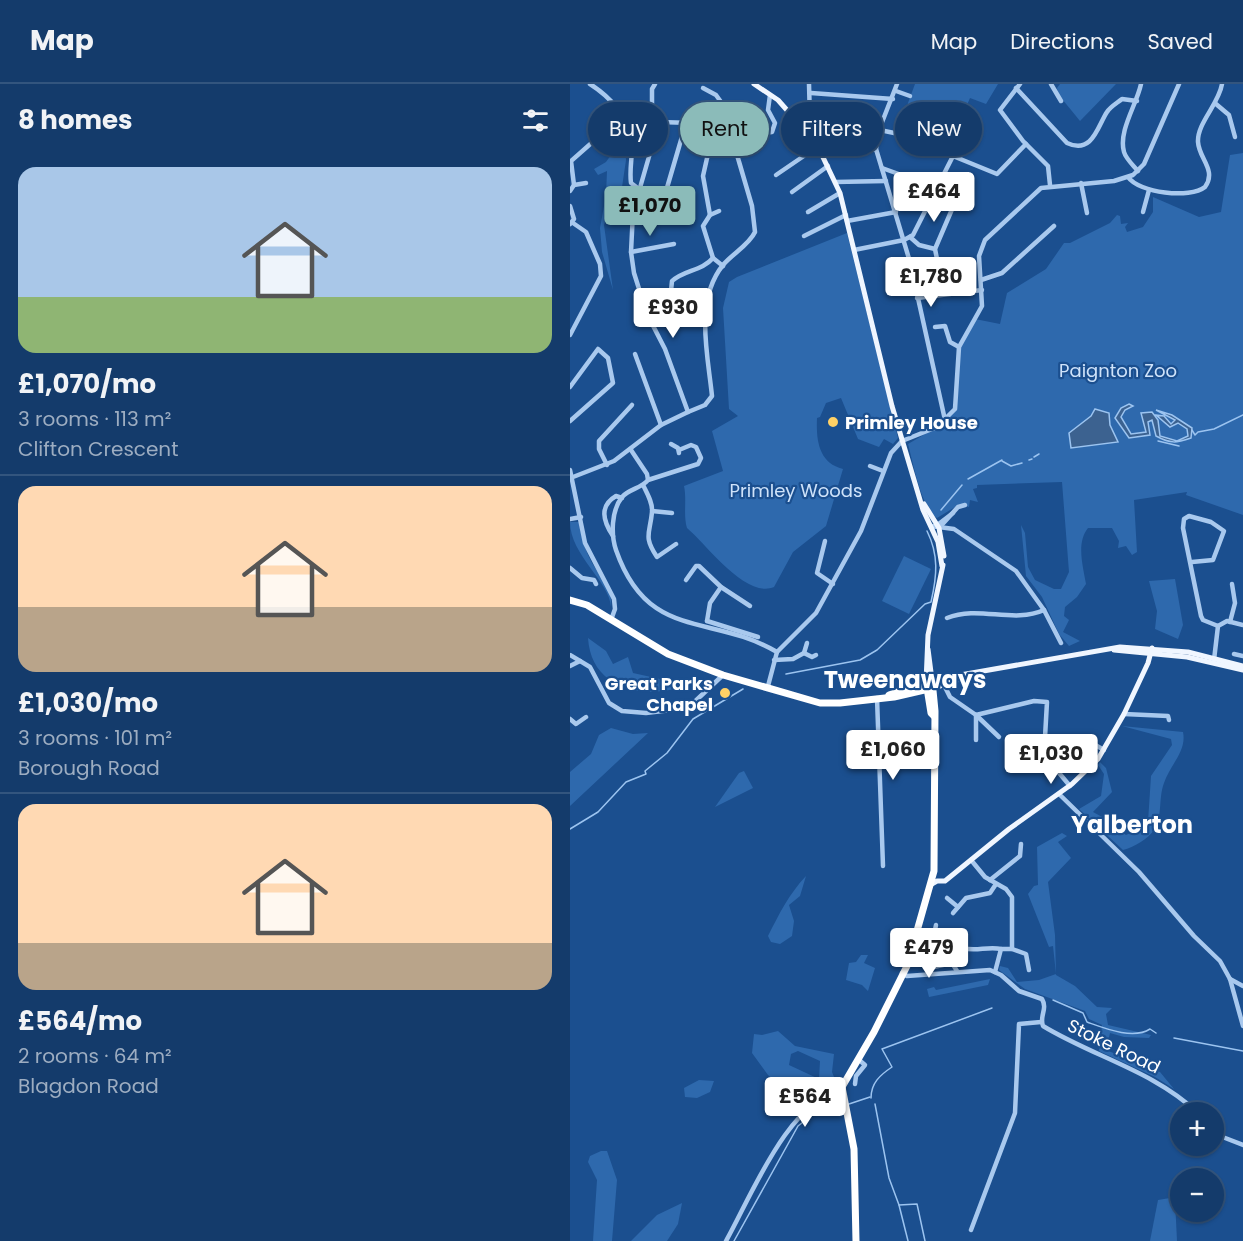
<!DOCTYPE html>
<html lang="en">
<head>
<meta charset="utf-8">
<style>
	body { margin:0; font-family:Poppins,sans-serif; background:#1d4271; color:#f1f3f6; height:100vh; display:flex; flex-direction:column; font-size:22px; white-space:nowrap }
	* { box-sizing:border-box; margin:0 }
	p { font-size:20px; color:#9dadc1 }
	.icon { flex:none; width:33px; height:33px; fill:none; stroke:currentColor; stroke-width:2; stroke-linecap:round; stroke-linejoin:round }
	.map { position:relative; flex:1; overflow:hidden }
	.drawer { display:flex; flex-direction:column; background:#143b6b; width:570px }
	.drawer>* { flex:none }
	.top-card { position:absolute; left:18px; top:18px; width:564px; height:54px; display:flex; gap:12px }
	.controls { position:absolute; left:600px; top:1018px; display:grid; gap:12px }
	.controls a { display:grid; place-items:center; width:54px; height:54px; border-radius:50%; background:#143b6b; box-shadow:0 2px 4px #0004,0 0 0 2px #33557e; font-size:30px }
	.price { position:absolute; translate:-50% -51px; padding:0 14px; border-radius:6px; background:#fff; color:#222; font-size:20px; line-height:39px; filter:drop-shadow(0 2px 3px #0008) }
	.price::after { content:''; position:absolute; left:50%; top:36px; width:18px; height:14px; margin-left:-9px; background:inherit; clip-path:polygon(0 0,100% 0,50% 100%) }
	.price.active { background:#8bbbb9; color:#111 }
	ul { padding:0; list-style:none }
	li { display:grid; align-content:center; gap:12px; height:318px; padding:0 18px }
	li+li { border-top:2px solid #33557e }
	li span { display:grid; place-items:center; height:186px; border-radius:18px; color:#555 }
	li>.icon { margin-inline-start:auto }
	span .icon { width:108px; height:108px; fill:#fffc; stroke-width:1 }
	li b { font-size:26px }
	h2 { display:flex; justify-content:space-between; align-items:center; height:72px; padding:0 18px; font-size:26px }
	.pill { padding:0 21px; border-radius:27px; background:#143b6b; box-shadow:0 2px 4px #0004,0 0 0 2px #33557e; font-size:21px; line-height:54px }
	.pill.active { background:#8bbbb9; color:#111 }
	header { display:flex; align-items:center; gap:36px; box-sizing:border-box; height:84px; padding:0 30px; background:#143b6b; border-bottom:2px solid #33557e }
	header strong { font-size:28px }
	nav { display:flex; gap:33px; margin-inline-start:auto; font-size:21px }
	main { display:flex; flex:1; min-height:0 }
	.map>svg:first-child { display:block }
</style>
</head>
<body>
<header>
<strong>Map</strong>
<nav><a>Map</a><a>Directions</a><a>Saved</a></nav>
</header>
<main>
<section class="drawer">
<h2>8 homes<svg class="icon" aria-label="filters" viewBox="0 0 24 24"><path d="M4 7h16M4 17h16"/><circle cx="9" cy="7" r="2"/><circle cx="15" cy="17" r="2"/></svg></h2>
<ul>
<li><span style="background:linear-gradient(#a9c7e8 70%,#8fb573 0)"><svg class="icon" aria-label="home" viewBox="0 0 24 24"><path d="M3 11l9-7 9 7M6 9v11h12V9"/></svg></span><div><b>£1,070/mo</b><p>3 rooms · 113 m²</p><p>Clifton Crescent</p></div></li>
<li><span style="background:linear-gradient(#ffd9b3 65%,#b9a48a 0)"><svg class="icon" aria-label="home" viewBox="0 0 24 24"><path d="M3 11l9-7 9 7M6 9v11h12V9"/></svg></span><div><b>£1,030/mo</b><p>3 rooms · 101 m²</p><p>Borough Road</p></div></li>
<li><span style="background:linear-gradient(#ffd9b3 75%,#b9a48a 0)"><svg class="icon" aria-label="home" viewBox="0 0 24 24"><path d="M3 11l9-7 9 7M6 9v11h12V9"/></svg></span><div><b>£564/mo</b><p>2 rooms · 64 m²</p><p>Blagdon Road</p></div></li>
</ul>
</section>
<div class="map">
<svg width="673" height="1157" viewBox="0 0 673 1157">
	<rect width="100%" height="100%" fill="#1b4f8f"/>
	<g fill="#2e69ad" fill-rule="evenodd">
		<polygon points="345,0 428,0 416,20 400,14 387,44 356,59 328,46"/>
		<polygon points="490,0 546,0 510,37 488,10 487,4"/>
		<polygon points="55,51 56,76 51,110 40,124 34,141 43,206 32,168 30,144 36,111 37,87 28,91 24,85 36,78"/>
		<path d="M673 69V431L616 411 617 408 564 416 567 468 562 471 556 462 548 464 549 457 542 444H518C506 459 513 482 516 500L507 513 495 523 494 532 499 536 493 548 510 557 499 562 489 550 472 513 456 492 451 441 455 449 458 483 465 496 484 505H491L499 488 492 398 407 401V404L403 405 408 418 400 416 399 423 390 420 367 434C351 424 343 378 338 360L367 343 385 325 389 263 405 235 430 240 437 209 476 185 494 159H500L540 139 547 131 550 132 551 140 558 139 555 143 557 148 573 143 583 128V113L629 133 651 128 660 71Z"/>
		<path d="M277 149 328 354 323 360 314 355 309 363 288 355 271 314 256 319 250 333 247 334C246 357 249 379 273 385L256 442 223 468 204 503C176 515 137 461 117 444 113 431 117 416 114 402L153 387 142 347 168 332 159 325 153 224 159 198 167 193Z"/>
		<path d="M0 438H9C11 451 14 463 20 475 27 489 44 507 41 523 40 498 0 471 0 438Z"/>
		<polygon points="334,472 361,485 339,530 312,517"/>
		<polygon points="605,495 613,541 608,555 585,545 587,527 579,497"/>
		<path d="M18 554 36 567 43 580 58 573 63 589 117 601C76 617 21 606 18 554Z"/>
		<path d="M552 642 613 648C617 667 600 681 594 699 588 715 593 732 584 746 578 755 564 763 553 766L509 725 531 712 534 690 528 681 530 678 536 684 542 708 523 728 545 740 546 744 556 751 574 743 578 738 581 692 602 661 601 655Z"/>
		<polygon points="41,644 63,650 78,649 0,722 0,688 21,670 29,651"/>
		<polygon points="174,687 183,704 145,723 169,689"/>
		<polygon points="492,749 497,752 488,758 501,774 478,798 485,851 486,891 505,902 527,923 542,924 536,930 538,941 581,951 579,954 554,953 540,949 536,966 590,988 604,1005 585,993 529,967 532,941 519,935 515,927 455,905 429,886 430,882 438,884 447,898 469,896 486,890 483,862 479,863 458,810 464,802 468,801 467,763"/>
		<path d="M236 792 230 812 219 821 224 837 222 852 210 860 201 858 198 852C209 830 219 810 236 792Z"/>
		<polygon points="291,871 298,871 294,879 305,884 298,907 292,901 276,896 279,879 286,878"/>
		<polygon points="420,895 418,901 359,913 357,905 364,903 366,906"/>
		<path d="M208 947 225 962 264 970 262 988 266 998 235 1026 198 991 182 969 184 950 192 951ZM228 967 250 977 249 995 219 981 221 970Z"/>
		<polygon points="129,996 144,997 140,1008 127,1014 115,1013 114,1004"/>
		<polygon points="31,1067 37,1067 47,1096 42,1157 23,1157 27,1096 18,1078 20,1072"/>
		<polygon points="600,1114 605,1116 607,1157 580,1157 588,1116"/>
		<polygon points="112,1119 108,1140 97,1157 61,1157 87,1131"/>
	</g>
	<g fill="#3c6290" stroke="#9cc4f0" stroke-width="1.5">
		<path d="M559 320 563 322 555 326 551 333 561 350 576 348 571 329 582 328 588 336 590 352 607 357 618 352 617 345 608 339 600 343 586 331 594 332 601 340 605 336 586 326 602 331 622 344 621 354C606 359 601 360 586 352L582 336 578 338 580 351 559 354 545 334 551 324Z"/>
		<polygon points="525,325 539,329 540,341 548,358 501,364 499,349 521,332"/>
	</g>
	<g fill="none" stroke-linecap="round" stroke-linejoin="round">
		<g stroke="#9cc4f0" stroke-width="1.5">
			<polyline points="622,346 625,351 628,348 644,345 673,331"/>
			<polyline points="588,357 609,362"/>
			<polyline points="464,373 469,370"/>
			<polyline points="459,376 462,375"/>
			<polyline points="432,377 441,382 452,379"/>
			<polyline points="398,395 432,376"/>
			<polyline points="371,426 392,401"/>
			<path d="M216 590 290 576 307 566 355 520 361 518C367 492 369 471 357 447"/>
			<polyline points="0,745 28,728 56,698 76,690 75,687 97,669 123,635 173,605"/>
			<path d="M483 916 513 929 517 938C534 944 563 956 580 945L586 949"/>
			<polyline points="604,954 673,967"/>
			<path d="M301 1014C301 999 310 991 322 983L312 965 422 924"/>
			<polyline points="279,1020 300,1013"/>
			<polyline points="305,1020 319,1094 329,1121 347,1120 355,1157"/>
			<polyline points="329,1121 338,1157"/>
			<polyline points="164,1157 228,1042 265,1013"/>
		</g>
		<g stroke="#a9c9ee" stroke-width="4.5">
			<path d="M20 0C39 12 59 33 62 56 63 70 59 85 61 99L69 105"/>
			<polyline points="85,0 82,5 82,31 89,38"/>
			<polyline points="239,0 240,36"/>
			<polyline points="327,0 309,46 306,65 340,178 375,336"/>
			<polyline points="450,0 430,26 453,57 478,82 480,101"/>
			<polyline points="481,0 491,17"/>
			<polyline points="133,4 146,11 164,36"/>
			<path d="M446 4 497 59C523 71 528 41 537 28 540 23 547 19 552 15L567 17"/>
			<polyline points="326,7 340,12"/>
			<polyline points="241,9 323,15"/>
			<polyline points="646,20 659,31 665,53"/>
			<polyline points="89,38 123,39"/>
			<polyline points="231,42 240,36 276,39 329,50 427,90 456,60"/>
			<polyline points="250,67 292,68 306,65"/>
			<polyline points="312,84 348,97"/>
			<path d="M568 87C563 81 556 75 554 68 548 47 567 20 571 0"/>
			<polyline points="206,91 247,63"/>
			<path d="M558 93C569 109 620 115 635 103 647 86 629 75 628 58 627 39 649 20 652 0"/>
			<polyline points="265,98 316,97"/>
			<polyline points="511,99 517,129"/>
			<polyline points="4,101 16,99"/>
			<polyline points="0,107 4,101 1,77 35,47 41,51"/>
			<polyline points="222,108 258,82"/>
			<polyline points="94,114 116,39"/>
			<polyline points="0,122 4,135 0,140"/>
			<polyline points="149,127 140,131 133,142 143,174 153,182"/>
			<polyline points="63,128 90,131"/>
			<polyline points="238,128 270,109"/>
			<polyline points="573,128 579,106"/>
			<polyline points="140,131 133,92 140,61"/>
			<polyline points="277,137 326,128"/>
			<polyline points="234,152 276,131"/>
			<polyline points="340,153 349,161 365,165"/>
			<polyline points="284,166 334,156 343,151 383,72"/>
			<polyline points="61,168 104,160"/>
			<polyline points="368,180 365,165 392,102"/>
			<polyline points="411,196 432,189 484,142"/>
			<polyline points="347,214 412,206"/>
			<path d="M110 231 101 207 102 197C113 186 132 187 143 174"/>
			<polyline points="365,243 375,242 380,258 389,263"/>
			<polyline points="0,251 31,192 30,180 16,148 3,139"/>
			<polyline points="65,270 91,341"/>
			<polyline points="0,303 28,265 38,274 43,299 0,337"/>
			<path d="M118 328 135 321 142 312C138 271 124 217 153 181 162 170 179 161 185 148L182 122 165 64 153 42C169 31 181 39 194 49L202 48 205 39 198 26 200 11"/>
			<polyline points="101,360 108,364 109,369"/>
			<path d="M61 366 77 390 78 396C72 404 59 405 52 413 41 427 41 451 46 466 78 558 141 529 207 568"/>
			<polyline points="37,381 29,365 29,357 62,321"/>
			<polyline points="300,382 313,387"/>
			<polyline points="0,386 15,459 44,515 45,525 41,536"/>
			<polyline points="3,393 44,377 91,341 118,328 95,265 77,230 64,189 61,168 63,128 89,38"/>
			<polyline points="78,396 128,380 131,374 126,363 121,361 109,366"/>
			<path d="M73 401C77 409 83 419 82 428 80 450 73 452 87 473L106 460"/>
			<polyline points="82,427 102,429"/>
			<polyline points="0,435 11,433"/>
			<polyline points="361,442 384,445 446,487 474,526 491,559"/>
			<polyline points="366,442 383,429"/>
			<polyline points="369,444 388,423 395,421"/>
			<path d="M43 452C33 437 29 422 46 412L52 414"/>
			<polyline points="255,457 247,489 263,500"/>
			<polyline points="622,478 643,476 654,447 641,438 619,432 614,435 613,444 631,532 633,536 648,542"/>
			<polyline points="0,484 12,494 24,496 26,500"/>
			<polyline points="116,496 126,482 129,482 151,503 180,522"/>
			<path d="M377 534C409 521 443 540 474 526"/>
			<polyline points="137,537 188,553"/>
			<polyline points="137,537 140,519 151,503"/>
			<polyline points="660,538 665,519 662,500"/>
			<polyline points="234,569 242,573 246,571"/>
			<polyline points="664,570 673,572"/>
			<polyline points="0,571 20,583 39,619 52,627 76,629 118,624 153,591"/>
			<polyline points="204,576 223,575 234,569 237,559"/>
			<polyline points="644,576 648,542 657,537 673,541"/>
			<polyline points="0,582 10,577"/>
			<polyline points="374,601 380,613 406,631 464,617 477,618 474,671 500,702"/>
			<polyline points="198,602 207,568 246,529 291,447 321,369 332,357 367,343 385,325 389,263 412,222 409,172 415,156 471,104 544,97 563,91 574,80 609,0"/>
			<polyline points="307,614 313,782"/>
			<polyline points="554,630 598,632 599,636"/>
			<polyline points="406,631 429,653"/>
			<polyline points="0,635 6,640 16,633"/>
			<polyline points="406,656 406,632"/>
			<polyline points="507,656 513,654 534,666"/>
			<polyline points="489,710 569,788 624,852 650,877 660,895 673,942"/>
			<polyline points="401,776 415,793 436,805 442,813 442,865 431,865 425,888"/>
			<polyline points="420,796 450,772 451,760"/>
			<polyline points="377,814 388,823"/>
			<polyline points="383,829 396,814 420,809 426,800"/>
			<path d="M365 846C377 849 381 860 393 864 405 868 418 862 431 865"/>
			<polyline points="364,851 366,841"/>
			<polyline points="442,865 456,870 459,886"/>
			<polyline points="357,880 359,884 382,879 387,887"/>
			<path d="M332 889 337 892 420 886 431 891 449 907 472 915C478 925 469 932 473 942 524 973 584 987 628 1029"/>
			<polyline points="660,895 673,902"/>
			<polyline points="285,1000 286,992 295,981 288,975"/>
			<polyline points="644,1046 650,1052 673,1061"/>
			<polyline points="401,1146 445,1029 449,940 471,938"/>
			<path d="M156 1157C179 1117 220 1012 272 1008"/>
		</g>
		<g stroke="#f0f6ff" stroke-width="5">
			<polyline points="184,0 208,16 231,42 250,67 270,109 322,322 353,426 368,458 372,482"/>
			<polyline points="354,420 369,444 374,472"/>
			<polyline points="358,565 362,596 550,563 618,568 673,582"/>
			<polyline points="544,566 617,573 673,586"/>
			<polyline points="356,598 358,551 373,481"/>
			<polyline points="363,604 386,597 389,593"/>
			<polyline points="360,801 367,797 375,797 439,745 502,700 528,675 554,630 578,579 582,564"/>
		</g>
		<g stroke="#fff" stroke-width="7">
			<polyline points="0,516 17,521 98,570 153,591 250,619 270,619 324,613 363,604"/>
			<polyline points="360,601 378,596 381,598"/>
			<polyline points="357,604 361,629 364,632"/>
			<polyline points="286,1157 284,1065 272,1003 304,948 337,882 364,787 365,627 362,596 319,611"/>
		</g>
	</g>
	<g fill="#ffd166" stroke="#1b4f8f" stroke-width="2">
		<circle cx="263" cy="338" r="6"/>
		<circle cx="155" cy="609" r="6"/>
	</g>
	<g text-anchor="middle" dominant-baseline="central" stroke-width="4.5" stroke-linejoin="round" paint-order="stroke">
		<g font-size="18" fill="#cfe3fa" stroke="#1b4f8f">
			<text x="548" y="286">Paignton Zoo</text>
			<text x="226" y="406">Primley Woods</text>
		</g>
		<g font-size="18" font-weight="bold" fill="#fff" stroke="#1b4f8f" text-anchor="start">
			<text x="275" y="338">Primley House</text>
			<text x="143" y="599" text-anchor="end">Great Parks<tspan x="143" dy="21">Chapel</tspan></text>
		</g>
		<g font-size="18" fill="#fff" stroke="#1b4f8f">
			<text transform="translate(544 962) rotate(26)">Stoke Road</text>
		</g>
		<g font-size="24" font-weight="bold" fill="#fff" stroke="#1b4f8f">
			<text x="335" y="595">Tweenaways</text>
			<text x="562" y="740">Yalberton</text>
		</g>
	</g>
</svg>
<div class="controls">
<a>+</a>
<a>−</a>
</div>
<b class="price" style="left:364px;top:139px">£464</b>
<b class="price active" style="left:80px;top:153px">£1,070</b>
<b class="price" style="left:361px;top:224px">£1,780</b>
<b class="price" style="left:103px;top:255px">£930</b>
<b class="price" style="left:323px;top:697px">£1,060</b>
<b class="price" style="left:481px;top:701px">£1,030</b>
<b class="price" style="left:359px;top:895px">£479</b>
<b class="price" style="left:235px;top:1044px">£564</b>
<div class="top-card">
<a class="pill">Buy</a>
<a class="pill active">Rent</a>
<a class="pill">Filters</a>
<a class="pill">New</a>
</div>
</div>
</main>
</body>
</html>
